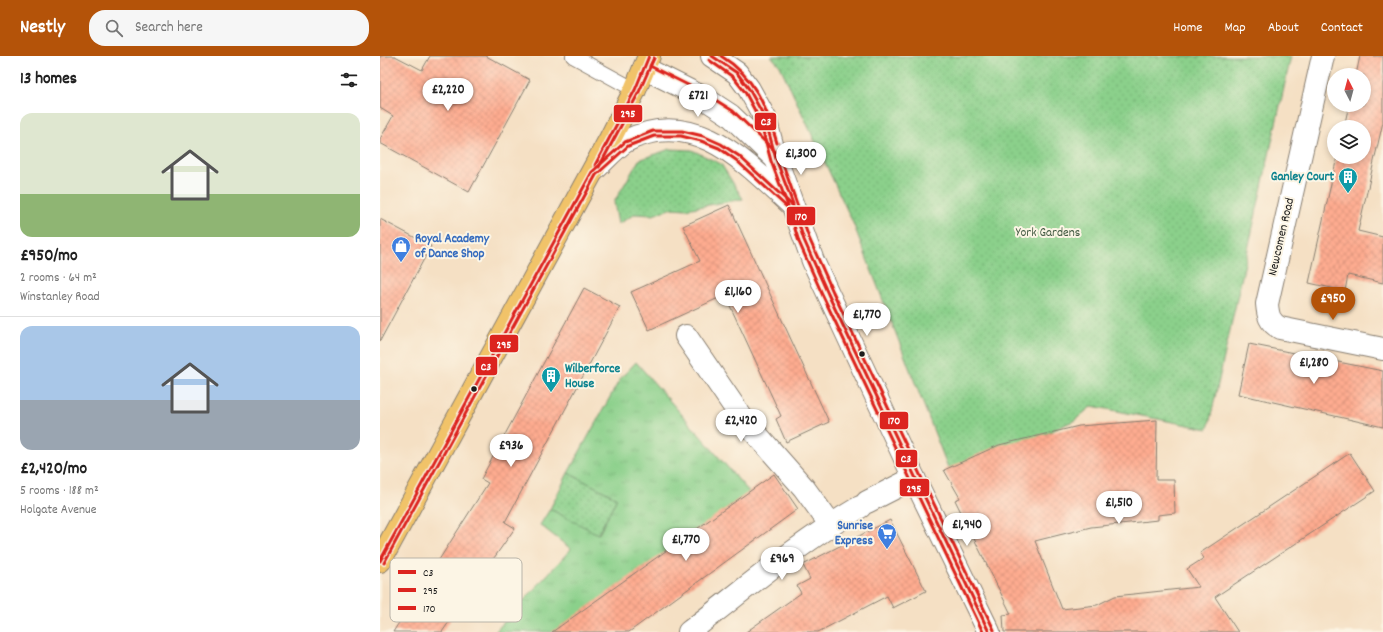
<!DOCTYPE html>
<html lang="en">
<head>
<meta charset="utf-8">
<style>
	body { margin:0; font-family:Dekko,sans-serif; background:#f6f6f6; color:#222; height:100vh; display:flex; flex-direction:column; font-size:15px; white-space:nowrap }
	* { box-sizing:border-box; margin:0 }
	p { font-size:13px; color:#767676 }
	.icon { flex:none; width:22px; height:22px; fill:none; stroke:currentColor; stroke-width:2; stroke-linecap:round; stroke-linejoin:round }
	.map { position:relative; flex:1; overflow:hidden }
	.drawer { display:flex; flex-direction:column; background:#fff; width:380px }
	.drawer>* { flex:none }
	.needle { width:26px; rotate:354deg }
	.buttons { position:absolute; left:947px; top:12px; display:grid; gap:8px }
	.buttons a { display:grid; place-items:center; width:44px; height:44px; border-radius:50%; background:#fff; box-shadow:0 2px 6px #0003; font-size:20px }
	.price { position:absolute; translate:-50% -34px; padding:0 9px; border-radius:14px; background:#fff; color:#222; font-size:13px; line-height:26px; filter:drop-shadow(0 1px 2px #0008) }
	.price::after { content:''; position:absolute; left:50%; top:24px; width:12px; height:9px; margin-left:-6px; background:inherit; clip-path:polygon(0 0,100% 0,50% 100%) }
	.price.selected { background:#b45309; color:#fff }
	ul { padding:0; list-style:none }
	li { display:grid; align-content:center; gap:8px; height:212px; padding:0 20px }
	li+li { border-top:1px solid #e0e0e0 }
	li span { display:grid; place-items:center; height:124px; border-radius:12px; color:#555 }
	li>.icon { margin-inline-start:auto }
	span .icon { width:72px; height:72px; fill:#fffc; stroke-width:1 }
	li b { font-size:17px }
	h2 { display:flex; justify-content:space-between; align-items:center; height:48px; padding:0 20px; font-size:17px }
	header { display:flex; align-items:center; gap:24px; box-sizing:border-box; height:56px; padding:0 20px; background:#b45309; color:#fff }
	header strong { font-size:19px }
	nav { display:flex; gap:22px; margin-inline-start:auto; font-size:14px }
	.search { width:280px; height:36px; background:#f6f6f6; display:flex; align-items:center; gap:10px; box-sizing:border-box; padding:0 14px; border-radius:16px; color:#767676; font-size:15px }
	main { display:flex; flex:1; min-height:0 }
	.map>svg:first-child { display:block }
</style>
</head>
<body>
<header>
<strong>Nestly</strong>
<div class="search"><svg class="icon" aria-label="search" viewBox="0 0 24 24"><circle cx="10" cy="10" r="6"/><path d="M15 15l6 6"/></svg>Search here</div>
<nav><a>Home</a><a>Map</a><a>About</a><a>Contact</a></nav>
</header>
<main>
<section class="drawer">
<h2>13 homes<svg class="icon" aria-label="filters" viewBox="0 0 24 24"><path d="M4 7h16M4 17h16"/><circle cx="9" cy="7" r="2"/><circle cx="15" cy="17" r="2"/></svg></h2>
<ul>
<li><span style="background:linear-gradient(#dfe7d0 65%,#8fb573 0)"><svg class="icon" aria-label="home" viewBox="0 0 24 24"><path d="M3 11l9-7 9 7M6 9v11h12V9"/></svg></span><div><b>£950/mo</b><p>2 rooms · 64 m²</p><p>Winstanley Road</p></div></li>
<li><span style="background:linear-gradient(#a9c7e8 60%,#9aa5b1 0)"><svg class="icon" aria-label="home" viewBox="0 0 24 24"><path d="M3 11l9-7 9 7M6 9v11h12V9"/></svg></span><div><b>£2,420/mo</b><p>5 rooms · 188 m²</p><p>Holgate Avenue</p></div></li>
</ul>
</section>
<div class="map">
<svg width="1003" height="576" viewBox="0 0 1003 576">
	<defs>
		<pattern id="grass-tufts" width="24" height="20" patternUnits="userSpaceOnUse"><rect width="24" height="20" fill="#8bd08b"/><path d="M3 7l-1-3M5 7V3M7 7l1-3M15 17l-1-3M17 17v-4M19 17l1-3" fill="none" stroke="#77b277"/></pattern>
		<pattern id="park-dots" width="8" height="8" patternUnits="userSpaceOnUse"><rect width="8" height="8" fill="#8bd08b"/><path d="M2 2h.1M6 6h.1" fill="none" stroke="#77b277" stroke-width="1.8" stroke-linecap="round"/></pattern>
		<pattern id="building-cross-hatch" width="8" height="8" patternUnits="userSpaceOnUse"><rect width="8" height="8" fill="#feac90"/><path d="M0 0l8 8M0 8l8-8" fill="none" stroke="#d9937c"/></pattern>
	</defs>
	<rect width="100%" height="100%" fill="#fcf5e5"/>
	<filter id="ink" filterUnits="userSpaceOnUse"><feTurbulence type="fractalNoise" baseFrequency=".025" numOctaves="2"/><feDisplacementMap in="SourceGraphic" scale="8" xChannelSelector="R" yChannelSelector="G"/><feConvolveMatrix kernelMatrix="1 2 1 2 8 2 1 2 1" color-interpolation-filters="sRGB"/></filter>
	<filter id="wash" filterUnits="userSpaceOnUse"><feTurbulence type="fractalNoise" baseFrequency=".012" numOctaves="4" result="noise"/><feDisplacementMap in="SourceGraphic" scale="16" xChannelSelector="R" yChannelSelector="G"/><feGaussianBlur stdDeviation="0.9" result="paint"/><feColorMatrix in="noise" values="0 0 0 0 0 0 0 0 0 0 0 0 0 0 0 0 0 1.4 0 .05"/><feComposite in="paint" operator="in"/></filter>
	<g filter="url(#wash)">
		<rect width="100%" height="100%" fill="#f5e0c4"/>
		<polygon fill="url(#grass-tufts)" stroke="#547654" points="256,306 370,437 190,576 115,576 191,493 160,469 170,453 219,478 237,442 188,417 240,323"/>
		<g fill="url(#park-dots)" stroke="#547654">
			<polygon points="391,0 911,0 828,373 712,350 695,364 572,422 473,167 400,10"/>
			<polygon points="290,93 312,94 341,108 363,143 306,153 292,152 273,159 255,158 238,168 234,146 259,104"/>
			<polygon points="188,417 237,442 218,478 170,453"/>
		</g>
		<g id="blocks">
			<g fill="url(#building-cross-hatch)">
				<polygon points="0,0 15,0 42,14 50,0 106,0 150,24 89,136 0,87 0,83 13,60 0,52"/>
				<polygon points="980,0 1003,0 1003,66 978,175 1003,181 1003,227 968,219 965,235 929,227 957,101 984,101 984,71 964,71 969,49 984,49 984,19 976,19"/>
				<polygon points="349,149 449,366 406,386 396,363 401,360 345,239 269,274 251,236 320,205 303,170"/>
				<polygon points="0,163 51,190 0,285"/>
				<polygon points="204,232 240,251 125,466 135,472 62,576 13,576 108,427 101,423"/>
				<polygon points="869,288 1003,315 1003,371 858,338"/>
				<polygon points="777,364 776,424 794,424 795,457 778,459 778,464 711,471 655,485 682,553 717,549 735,540 819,531 807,513 824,502 820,497 970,397 995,435 835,541 858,576 624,576 623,559 631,558 575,444 580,442 564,414 619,389 699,370"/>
				<polygon points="394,418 418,453 249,576 172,576"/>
				<polygon points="510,464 546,535 513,552 507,540 438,576 366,576 421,537 417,530 430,523 423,509"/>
			</g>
		</g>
	</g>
	<g filter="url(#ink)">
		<use href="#blocks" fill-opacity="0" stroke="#887e70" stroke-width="1"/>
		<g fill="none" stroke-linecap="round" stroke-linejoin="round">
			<g stroke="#887e70" stroke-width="16">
				<polyline id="service" points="193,0 255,34"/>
			</g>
			<g stroke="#887e70" stroke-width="24">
				<g id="minor">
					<path d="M943 0 887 248C888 259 889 266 900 272L1003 293"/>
					<polyline points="306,280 362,362 424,432 450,468"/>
					<polyline points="487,446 534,422"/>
					<path d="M309 576C365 533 419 487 480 451"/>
				</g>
			</g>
			<g stroke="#887e70" stroke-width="24">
				<g id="tertiary">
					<polyline points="332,0 357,17 369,33 385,62 396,103 433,205 534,422 609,576"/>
					<polyline points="264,12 324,42 350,59 396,103"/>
					<path d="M214 114C224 105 235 92 246 85 315 50 366 107 412 149"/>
				</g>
			</g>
			<g stroke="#887e70" stroke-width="24">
				<polyline id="trunk" points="0,505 230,83 255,34 269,0"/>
			</g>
			<use href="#service" stroke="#fff" stroke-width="14"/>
			<use href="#minor" stroke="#fff" stroke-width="22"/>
			<use href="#tertiary" stroke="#fff" stroke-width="22"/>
			<use href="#trunk" stroke="#f1c369" stroke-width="22"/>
			<g stroke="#fcf5e5" stroke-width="6">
				<g id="bus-1">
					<polyline points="332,0 357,17 369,33 385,62 396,103 413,148"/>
					<polyline points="215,109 255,34 269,0"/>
					<polyline points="0,505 212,116 245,86 273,75 302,75 323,80 341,88 359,100 413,150 424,184 448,238 609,576"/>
				</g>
			</g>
			<g stroke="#fcf5e5" stroke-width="6">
				<g id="bus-2">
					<polyline points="329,4 353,21 365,36 380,64 391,105 408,150"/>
					<polyline points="219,111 259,36 274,2"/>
					<polyline points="4,507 216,119 248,90 274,80 301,80 321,85 339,92 356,104 409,153 419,186 443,240 603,576"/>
				</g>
			</g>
			<g stroke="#fcf5e5" stroke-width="6">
				<g id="bus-3">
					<path d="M341 0C375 21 386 50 397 87"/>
					<polyline points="274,2 270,10 326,38 353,55 400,100 429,182 453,236 614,574"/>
				</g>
			</g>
			<use href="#bus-1" stroke="#dc241f" stroke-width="3"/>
			<use href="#bus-2" stroke="#dc241f" stroke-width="3"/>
			<use href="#bus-3" stroke="#dc241f" stroke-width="3"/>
		</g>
	</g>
	<defs>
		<g id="building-pin" transform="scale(1)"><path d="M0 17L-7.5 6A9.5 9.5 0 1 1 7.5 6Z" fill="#0f9aa8" stroke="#fcf5e5"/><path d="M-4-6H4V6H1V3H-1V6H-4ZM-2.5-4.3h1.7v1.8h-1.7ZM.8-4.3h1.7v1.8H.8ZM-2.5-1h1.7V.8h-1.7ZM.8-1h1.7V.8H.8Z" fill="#fff"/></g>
		<g id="shop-pin" transform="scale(1)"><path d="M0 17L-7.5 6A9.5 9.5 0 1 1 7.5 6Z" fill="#3f7fe0" stroke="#fcf5e5"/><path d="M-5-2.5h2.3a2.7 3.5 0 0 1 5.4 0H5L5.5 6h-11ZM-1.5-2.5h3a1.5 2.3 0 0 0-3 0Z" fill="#fff"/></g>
		<g id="supermarket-pin" transform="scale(1)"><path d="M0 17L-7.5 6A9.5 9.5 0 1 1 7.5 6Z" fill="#3f7fe0" stroke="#fcf5e5"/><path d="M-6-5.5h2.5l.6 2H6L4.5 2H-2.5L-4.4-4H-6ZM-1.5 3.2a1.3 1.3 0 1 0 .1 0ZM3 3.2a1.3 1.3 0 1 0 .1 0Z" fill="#fff"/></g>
	</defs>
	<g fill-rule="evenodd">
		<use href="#building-pin" x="968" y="121"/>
		<use href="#shop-pin" x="21" y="190"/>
		<use href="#building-pin" x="171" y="320"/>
		<use href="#supermarket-pin" x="507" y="477"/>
	</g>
	<g fill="#1c1c1c" stroke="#fcf5e5" stroke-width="1.5">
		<circle cx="482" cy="298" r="3.5"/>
		<circle cx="94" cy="333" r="3.5"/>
	</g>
	<g text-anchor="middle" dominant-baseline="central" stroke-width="4" stroke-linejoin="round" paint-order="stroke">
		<g font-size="13" font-weight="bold" fill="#0d838f" stroke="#fcf5e5" text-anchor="end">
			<text x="954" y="121">Ganley Court</text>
			<text x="185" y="313" text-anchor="start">Wilberforce<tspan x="185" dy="15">House</tspan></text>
		</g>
		<g font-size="13" fill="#435b43" stroke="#fcf5e5">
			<text x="668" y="177">York Gardens</text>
		</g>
		<g font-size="13" fill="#1c1c1c" stroke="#fcf5e5">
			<text transform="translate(902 181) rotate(-77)">Newcomen Road</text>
		</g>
		<g font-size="13" font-weight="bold" fill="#366cbe" stroke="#fcf5e5" text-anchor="start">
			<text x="35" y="183">Royal Academy<tspan x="35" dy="15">of Dance Shop</tspan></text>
			<text x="493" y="470" text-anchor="end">Sunrise<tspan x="493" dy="15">Express</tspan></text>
		</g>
	</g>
	<rect x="10" y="502" width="132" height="64" rx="6" fill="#fcf5e5" stroke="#b9b4a9" stroke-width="1"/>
	<rect x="18" y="514" width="18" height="4" fill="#dc241f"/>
	<rect x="18" y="532" width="18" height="4" fill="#dc241f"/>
	<rect x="18" y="550" width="18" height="4" fill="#dc241f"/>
	<g font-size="11" fill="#1c1c1c">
		<text x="43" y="520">C3</text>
		<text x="43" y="538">295</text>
		<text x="43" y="556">170</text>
	</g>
	<g stroke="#fcf5e5" stroke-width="1.5">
		<rect x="233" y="48" width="30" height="19" rx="4" fill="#dc241f"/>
		<rect x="374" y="56" width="23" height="19" rx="4" fill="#dc241f"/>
		<rect x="406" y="150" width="30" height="20" rx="4" fill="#dc241f"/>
		<rect x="109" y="278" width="30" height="19" rx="4" fill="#dc241f"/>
		<rect x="95" y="300" width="23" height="20" rx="4" fill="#dc241f"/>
		<rect x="499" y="355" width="30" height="19" rx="4" fill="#dc241f"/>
		<rect x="515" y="393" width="23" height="19" rx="4" fill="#dc241f"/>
		<rect x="519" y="422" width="31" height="19" rx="4" fill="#dc241f"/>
	</g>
	<g font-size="11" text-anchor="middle" font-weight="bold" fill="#fff">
		<text x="248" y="61">295</text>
		<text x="386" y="69">C3</text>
		<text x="421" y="164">170</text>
		<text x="124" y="292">295</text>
		<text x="106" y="314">C3</text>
		<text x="514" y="368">170</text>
		<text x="526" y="406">C3</text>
		<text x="534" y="436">295</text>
	</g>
</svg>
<div class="buttons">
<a><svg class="needle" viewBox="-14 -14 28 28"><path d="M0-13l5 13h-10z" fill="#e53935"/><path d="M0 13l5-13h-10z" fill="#767676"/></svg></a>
<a><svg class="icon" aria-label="layers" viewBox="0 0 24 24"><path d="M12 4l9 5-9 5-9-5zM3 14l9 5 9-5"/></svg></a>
</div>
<b class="price" style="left:68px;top:56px">£2,220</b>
<b class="price" style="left:318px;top:62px">£721</b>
<b class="price" style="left:421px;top:120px">£1,300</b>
<b class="price" style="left:358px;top:258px">£1,160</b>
<b class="price selected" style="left:953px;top:265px">£950</b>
<b class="price" style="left:487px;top:281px">£1,770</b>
<b class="price" style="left:934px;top:329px">£1,280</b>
<b class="price" style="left:361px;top:387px">£2,420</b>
<b class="price" style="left:131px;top:412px">£936</b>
<b class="price" style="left:739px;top:469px">£1,510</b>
<b class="price" style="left:587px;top:491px">£1,940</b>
<b class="price" style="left:306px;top:506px">£1,770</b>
<b class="price" style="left:402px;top:525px">£969</b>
</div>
</main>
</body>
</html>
